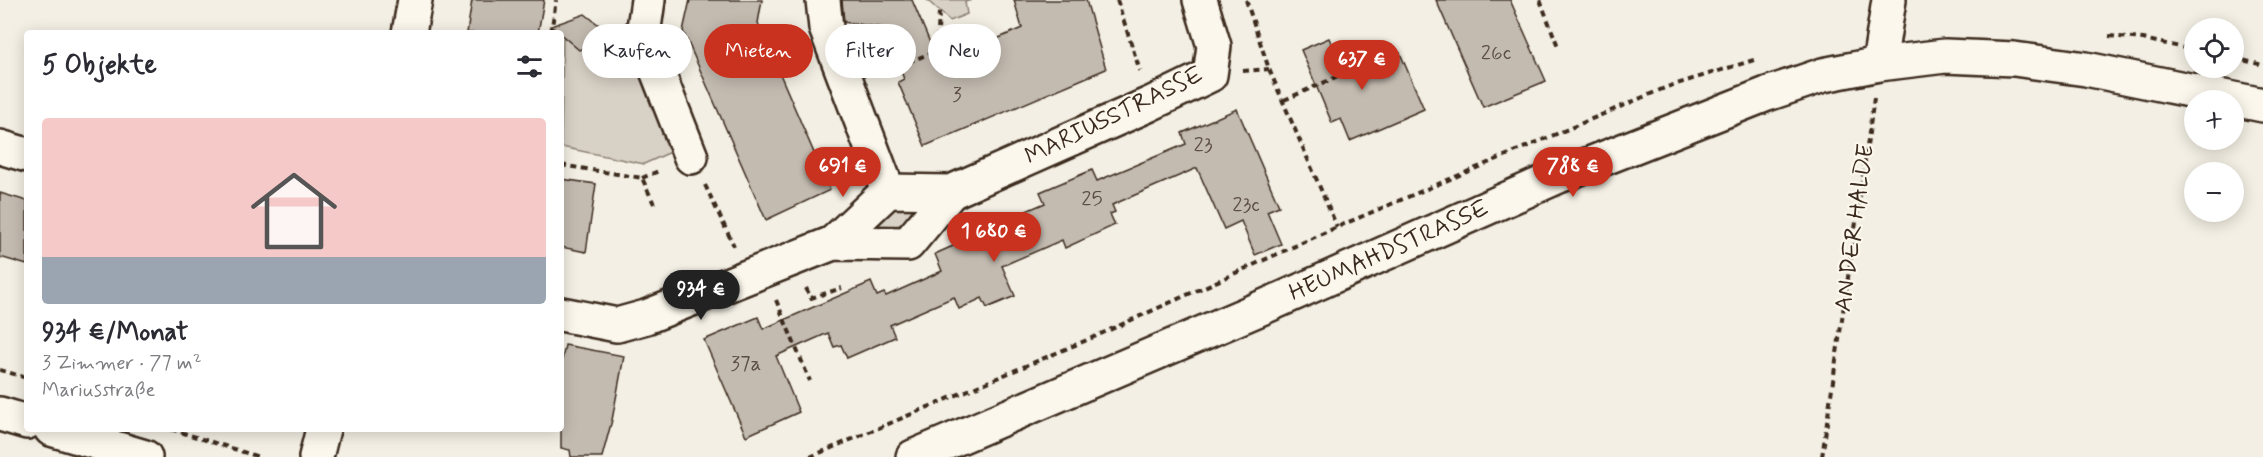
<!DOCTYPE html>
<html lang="de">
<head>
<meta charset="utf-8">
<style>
	body { margin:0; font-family:Mynerve,sans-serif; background:#f7f7f7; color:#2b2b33; height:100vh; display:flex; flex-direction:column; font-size:22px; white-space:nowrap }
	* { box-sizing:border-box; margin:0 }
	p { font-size:20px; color:#7c7c81 }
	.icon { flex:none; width:33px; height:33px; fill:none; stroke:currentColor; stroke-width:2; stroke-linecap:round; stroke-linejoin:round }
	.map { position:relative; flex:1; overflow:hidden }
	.panel { position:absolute; left:24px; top:30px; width:540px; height:402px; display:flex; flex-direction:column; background:#fff; border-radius:6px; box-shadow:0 3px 15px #0003 }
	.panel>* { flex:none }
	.banner { position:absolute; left:582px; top:24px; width:570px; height:54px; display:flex; gap:12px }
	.controls { position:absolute; left:2184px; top:18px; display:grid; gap:12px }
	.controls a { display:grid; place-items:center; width:60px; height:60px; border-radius:50%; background:#fff; box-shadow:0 3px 15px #0003; font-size:30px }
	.price { position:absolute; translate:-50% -51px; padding:0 14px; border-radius:21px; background:#c8321e; color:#fff; font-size:20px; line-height:39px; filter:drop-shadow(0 2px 3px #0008) }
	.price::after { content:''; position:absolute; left:50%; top:36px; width:18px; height:14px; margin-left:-9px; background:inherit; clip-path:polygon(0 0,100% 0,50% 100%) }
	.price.selected { background:#222; color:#fff }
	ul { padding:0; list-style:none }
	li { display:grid; align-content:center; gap:12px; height:318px; padding:0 18px }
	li+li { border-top:2px solid #e1e1e2 }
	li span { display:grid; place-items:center; height:186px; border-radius:6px; color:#555 }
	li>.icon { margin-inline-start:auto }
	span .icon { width:108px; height:108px; fill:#fffc; stroke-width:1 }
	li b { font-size:26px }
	h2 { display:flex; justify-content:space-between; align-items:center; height:72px; padding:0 18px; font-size:26px }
	.tag { padding:0 21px; border-radius:27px; background:#fff; box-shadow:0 3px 15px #0003; font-size:21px; line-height:54px }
	.tag.selected { background:#c8321e; color:#fff }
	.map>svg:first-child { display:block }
</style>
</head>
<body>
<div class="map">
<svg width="2263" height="457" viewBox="0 0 2263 457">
	<rect width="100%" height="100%" fill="#f3efe4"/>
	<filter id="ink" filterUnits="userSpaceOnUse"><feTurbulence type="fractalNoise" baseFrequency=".0167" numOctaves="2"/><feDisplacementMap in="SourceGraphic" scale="12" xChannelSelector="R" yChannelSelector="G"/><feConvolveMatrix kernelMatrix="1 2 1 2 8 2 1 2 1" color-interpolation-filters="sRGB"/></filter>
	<g filter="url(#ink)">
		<g fill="#d8d1c6" stroke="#8a7e72" stroke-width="1.5">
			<polygon points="927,0 972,0 965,2 967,14 950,21"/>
			<polygon points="633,34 682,147 644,164 561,147 563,38"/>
			<polygon points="912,197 921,215 876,236 863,225"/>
		</g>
		<g fill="#c3bbb0" stroke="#3b2a1e" stroke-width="1.5">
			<polygon points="472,0 544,0 538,33 467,33"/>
			<polygon points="690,0 762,0 758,23 830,190 766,220 683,31"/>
			<polygon points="842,0 912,0 939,64 1022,28 1014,0 1086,0 1106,69 925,146 898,82 904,79 884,28 844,22"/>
			<polygon points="1436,0 1510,0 1546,81 1483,107"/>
			<polygon points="585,14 599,25 597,43 579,50 551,26"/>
			<polygon points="1329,38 1346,77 1400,53 1424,109 1350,141 1341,119 1332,123 1301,50"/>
			<polygon points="1237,109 1279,206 1267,211 1281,244 1255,255 1241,221 1224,229 1197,168 1112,205 1115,212 1110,214 1115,225 1065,248 1062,240 1002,266 1015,296 987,308 982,298 959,309 954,297 890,325 895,337 847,358 841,345 834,347 828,333 776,356 799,412 746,436 704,340 758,317 763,329 871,282 877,296 884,293 886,296 942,271 935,254 987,231 986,228 1045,203 1040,192 1092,170 1097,181 1186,144 1182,133"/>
			<polygon points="561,179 596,184 586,252 561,247"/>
			<polygon points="0,193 27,201 27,265 0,257"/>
			<polygon points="565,345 624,356 612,420 602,457 571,457 570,450 561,448 561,365"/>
		</g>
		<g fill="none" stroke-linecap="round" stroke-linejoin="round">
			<g stroke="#3b2a1e" stroke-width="38">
				<g id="minor">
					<polyline points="648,0 643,35 691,157"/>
					<polyline points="823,0 826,28 888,191"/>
					<polyline points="409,33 415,0"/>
					<polyline points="1879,64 1889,0"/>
					<polyline points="0,147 27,155"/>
					<polyline points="833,243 888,191 951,192 1150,104 1210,75 1214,46 1200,0"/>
					<polyline points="561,314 617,325 646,317 833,243 908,244 951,192"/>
					<polyline points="316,457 323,429"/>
				</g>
			</g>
			<g stroke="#3b2a1e" stroke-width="38">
				<g id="major">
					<polyline points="0,414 27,422"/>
					<polyline points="51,429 145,457"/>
					<polyline points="913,457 1268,305 1559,176 1767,94 1823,75 1879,64 1945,56 2014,59 2086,69 2263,105"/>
				</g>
			</g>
			<g stroke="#3b2a1e" stroke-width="4" stroke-dasharray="6 4.5" stroke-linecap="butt">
				<polyline points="1117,0 1140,71"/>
				<polyline points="1246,0 1269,69 1337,227"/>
				<polyline points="1540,0 1559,49"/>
				<polyline points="551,33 556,0"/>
				<polyline points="2109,36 2143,39 2194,50"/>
				<polyline points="2234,58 2263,65"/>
				<polyline points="1243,71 1269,69"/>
				<polyline points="879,73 937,51 939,12"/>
				<polyline points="1284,100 1394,52"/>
				<polyline points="561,165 642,178 654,204"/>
				<polyline points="642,178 661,170"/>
				<polyline points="705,185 734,246"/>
				<polyline points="806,288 811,298 842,288"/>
				<polyline points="776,300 810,381"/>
				<polyline points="0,370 27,378"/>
				<polyline points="171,429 259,457"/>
				<polyline points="810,457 1094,337 1337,227 1667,87 1757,59"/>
				<polyline points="1822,457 1874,98"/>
			</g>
			<use href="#minor" stroke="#fbf7ec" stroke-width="33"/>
			<use href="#major" stroke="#fbf7ec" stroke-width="33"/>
		</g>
	</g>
	<g text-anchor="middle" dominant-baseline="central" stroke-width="4.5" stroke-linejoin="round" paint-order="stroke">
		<g font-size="21" fill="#5d4e42">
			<text x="1496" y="53">26c</text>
			<text x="957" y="95">3</text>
			<text x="1203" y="145">23</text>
			<text x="1092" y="199">25</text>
			<text x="1246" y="205">23c</text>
			<text x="746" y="364">37a</text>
		</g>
		<g font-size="24" fill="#3b2a1e" stroke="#fbf7ec">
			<text transform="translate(1114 116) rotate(-26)">MARIUSSTRASSE</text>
			<text transform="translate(1855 228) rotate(-82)">AN DER HALDE</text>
			<text transform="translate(1389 251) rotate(-24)">HEUMAHDSTRASSE</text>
		</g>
	</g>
</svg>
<div class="controls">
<a><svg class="icon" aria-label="locate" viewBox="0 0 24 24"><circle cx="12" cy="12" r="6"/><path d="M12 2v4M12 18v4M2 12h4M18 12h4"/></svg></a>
<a>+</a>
<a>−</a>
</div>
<b class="price" style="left:1362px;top:91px">637 €</b>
<b class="price" style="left:843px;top:198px">691 €</b>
<b class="price" style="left:1573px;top:198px">788 €</b>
<b class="price" style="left:994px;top:263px">1 680 €</b>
<b class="price selected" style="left:701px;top:321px">934 €</b>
<div class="banner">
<a class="tag">Kaufen</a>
<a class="tag selected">Mieten</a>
<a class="tag">Filter</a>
<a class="tag">Neu</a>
</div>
<section class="panel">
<h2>5 Objekte<svg class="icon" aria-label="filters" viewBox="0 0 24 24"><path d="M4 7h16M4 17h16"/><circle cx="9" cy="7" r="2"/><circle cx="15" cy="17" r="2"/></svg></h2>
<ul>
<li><span style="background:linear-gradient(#f6c9c9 75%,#9aa5b1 0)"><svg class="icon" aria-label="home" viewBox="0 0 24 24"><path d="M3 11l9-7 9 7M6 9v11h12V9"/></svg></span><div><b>934 €/Monat</b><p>3 Zimmer · 77 m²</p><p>Mariusstraße</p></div></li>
</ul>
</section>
</div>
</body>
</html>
